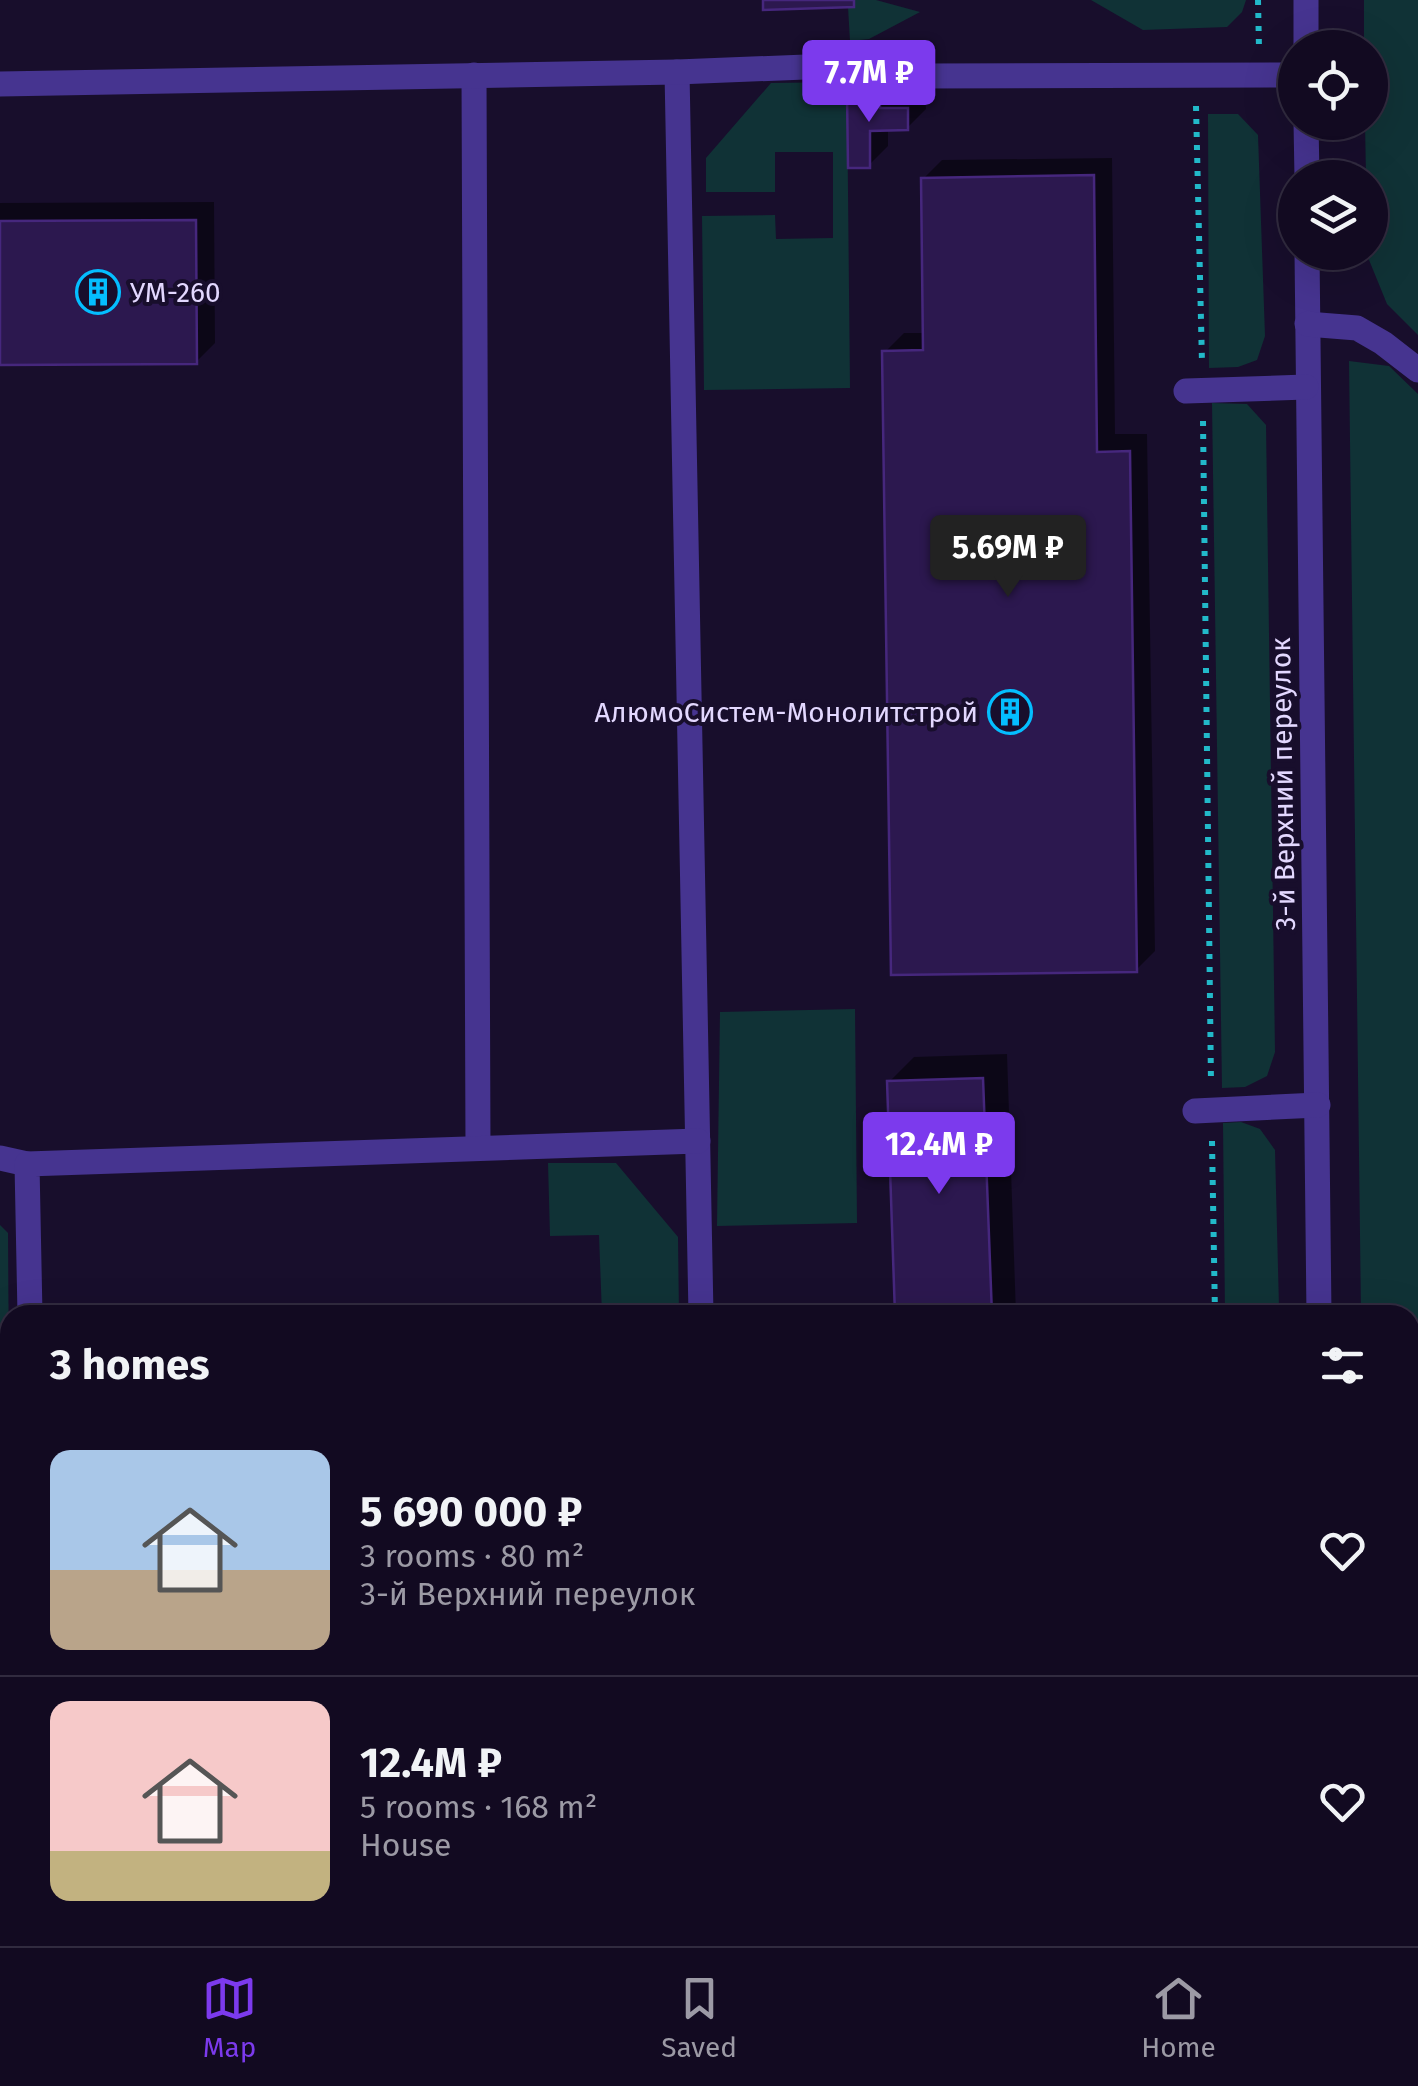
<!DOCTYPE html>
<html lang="en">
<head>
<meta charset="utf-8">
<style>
	body { margin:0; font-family:"Fira Sans",sans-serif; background:#1b132a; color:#f1f3f6; height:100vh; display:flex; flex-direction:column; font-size:38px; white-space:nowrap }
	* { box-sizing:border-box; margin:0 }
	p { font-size:32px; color:#9c9aa5 }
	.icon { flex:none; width:55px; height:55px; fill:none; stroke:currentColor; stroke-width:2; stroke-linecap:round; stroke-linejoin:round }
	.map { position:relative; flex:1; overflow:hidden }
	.side { position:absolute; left:0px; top:1305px; width:1420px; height:642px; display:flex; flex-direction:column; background:#120a21; border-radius:30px 30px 0 0; box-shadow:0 10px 40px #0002,0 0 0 2px #312b3f }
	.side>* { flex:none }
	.controls { position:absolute; left:1278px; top:30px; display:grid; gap:20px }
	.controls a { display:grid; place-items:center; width:110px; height:110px; border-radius:50%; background:#120a21; box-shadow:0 10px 40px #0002,0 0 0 2px #312b3f; font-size:50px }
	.price { position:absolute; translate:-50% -85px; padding:0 22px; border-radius:10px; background:#7c3aed; color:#fff; font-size:32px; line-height:65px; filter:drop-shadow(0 2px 5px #0008) }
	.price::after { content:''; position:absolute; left:50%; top:60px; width:30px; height:22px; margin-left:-15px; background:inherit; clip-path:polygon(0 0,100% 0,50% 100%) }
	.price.current { background:#222; color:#fff }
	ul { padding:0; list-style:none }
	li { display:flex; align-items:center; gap:30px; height:250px; padding:0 50px }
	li+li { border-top:2px solid #312b3f }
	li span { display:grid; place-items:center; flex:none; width:280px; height:200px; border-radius:20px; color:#555 }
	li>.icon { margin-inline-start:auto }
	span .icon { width:120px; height:120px; fill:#fffc; stroke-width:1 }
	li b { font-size:42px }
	h2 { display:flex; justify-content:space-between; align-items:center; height:120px; padding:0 50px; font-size:42px }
	.tab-bar { display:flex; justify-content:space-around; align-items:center; height:140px; border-top:2px solid #312b3f; background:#120a21; font-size:28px; color:#9c9aa5 }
	.tab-bar a { display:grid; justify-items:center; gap:5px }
	.tab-bar .current { color:#7c3aed }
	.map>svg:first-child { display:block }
</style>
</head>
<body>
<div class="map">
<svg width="1418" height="1946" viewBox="0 0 1418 1946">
	<rect width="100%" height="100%" fill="#180e2c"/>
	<g fill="#103236">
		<polygon points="854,0 876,0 920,12 869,39 850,41 848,7 854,6"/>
		<polygon points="1091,0 1246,0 1242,12 1227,27 1143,30"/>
		<polygon points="1364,0 1418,0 1418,335 1387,304 1367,255 1370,252 1370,178 1366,177 1365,123 1370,122 1370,48 1364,47"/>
		<polygon points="847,82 880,92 847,93 850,388 704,390 702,216 775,215 776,239 833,238 833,152 775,152 775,192 706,192 706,158 771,83"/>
		<polygon points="1208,114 1238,114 1258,135 1265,336 1257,360 1238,367 1209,368"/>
		<polygon points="1349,361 1389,366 1418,394 1418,1737 1410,1737 1410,1315 1361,1315"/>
		<polygon points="1212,403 1247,404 1266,425 1275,1052 1267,1076 1245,1087 1222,1088"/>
		<polygon points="855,1009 857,1223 717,1226 720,1012"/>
		<polygon points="1241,1122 1260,1129 1275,1150 1279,1307 1275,1315 1225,1315 1223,1123"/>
		<polygon points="548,1163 616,1163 678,1237 679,1315 602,1315 599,1235 550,1236"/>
		<polygon points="0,1225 8,1233 10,1533 0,1560"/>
		<polygon points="8,1682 10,1938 19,1938 19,1946 0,1946 0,1684"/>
		<polygon points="1410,1772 1418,1772 1418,1946 1370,1946 1370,1938 1410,1938"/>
	</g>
	<g fill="#0007">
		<polygon points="868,75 897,75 897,91 925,90 926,109 907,128 888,128 888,146 869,165 849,94"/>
		<polygon points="1112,158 1115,434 1147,434 1155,951 1136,970 885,352 904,333 925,333 923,179 942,160"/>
		<polygon points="214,202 215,343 196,362 0,362 0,203"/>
		<polygon points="1007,1054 1016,1314 1192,1308 1193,1315 897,1315 889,1082 914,1057"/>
	</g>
	<g fill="#2c184f" stroke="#46277d" stroke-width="2.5">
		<polygon points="763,0 854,0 854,7 763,10"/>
		<polygon points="880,92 880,108 908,108 908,130 870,131 870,168 848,168 847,93"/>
		<polygon points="1094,175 1097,452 1130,451 1137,972 891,975 882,351 923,350 921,178"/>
		<polygon points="196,220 197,364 0,365 0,221"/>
		<polygon points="983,1078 992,1315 895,1315 887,1081"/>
	</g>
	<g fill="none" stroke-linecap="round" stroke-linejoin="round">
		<g stroke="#22b9c9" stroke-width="6" stroke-dasharray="5 8" stroke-linecap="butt">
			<polyline points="1258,0 1259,48"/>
			<polyline points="1196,106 1202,363"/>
			<polyline points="1203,421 1211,1083"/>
			<polyline points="1212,1141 1215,1315"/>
			<polyline points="1234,1938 1235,1946"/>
		</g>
		<g stroke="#463490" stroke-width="25">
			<polyline points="1306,0 1306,48"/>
			<polyline points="677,72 701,1315"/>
			<polyline points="474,75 478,1148"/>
			<polyline points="0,84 677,72 856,65 924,76 1295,75"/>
			<polyline points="1306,122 1307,178"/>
			<polyline points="1307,252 1319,1315"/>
			<polyline points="1307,324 1357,328 1383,343 1418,370"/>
			<polyline points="1186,391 1306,387"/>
			<polyline points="1195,1111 1318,1105"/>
			<polyline points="0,1158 27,1164"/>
			<polyline points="30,1315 27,1164 698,1141"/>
			<polyline points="1410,1759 1418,1759"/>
			<polyline points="40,1938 40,1946"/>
			<polyline points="710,1938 710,1946"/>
			<polyline points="1331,1938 1331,1946"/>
		</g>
	</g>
	<defs>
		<g id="building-ring" transform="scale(2.25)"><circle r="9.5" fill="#180e2c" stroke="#04beff" stroke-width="1.5"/><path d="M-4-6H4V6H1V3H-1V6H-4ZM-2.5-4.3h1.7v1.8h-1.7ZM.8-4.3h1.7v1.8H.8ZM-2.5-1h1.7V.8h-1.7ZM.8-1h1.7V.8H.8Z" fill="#04beff"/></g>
	</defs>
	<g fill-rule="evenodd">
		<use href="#building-ring" x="98" y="292"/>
		<use href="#building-ring" x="1010" y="712"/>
	</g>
	<g text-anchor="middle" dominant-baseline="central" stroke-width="8" stroke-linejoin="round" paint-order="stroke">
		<g font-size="28" fill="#e3d8ff" stroke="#180e2c" text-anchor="start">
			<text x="130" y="292">УМ-260</text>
			<text x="978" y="712" text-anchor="end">АлюмоСистем-Монолитстрой</text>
		</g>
		<g font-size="28" fill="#e3d8ff" stroke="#180e2c">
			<text transform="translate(1283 784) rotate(-91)">3-й Верхний переулок</text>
		</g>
	</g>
</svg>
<div class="controls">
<a><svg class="icon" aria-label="locate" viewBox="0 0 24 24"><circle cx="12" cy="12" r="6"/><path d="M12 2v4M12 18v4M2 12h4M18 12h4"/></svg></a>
<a><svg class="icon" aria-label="layers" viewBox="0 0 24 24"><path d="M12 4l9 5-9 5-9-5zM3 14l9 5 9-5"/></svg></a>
</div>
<b class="price" style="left:869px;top:125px">7.7M ₽</b>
<b class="price current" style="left:1008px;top:600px">5.69M ₽</b>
<b class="price" style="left:939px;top:1197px">12.4M ₽</b>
<section class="side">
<h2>3 homes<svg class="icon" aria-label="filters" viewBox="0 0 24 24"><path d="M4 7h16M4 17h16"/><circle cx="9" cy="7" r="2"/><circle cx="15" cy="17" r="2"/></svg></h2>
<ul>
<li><span style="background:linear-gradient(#a9c7e8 60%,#b9a48a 0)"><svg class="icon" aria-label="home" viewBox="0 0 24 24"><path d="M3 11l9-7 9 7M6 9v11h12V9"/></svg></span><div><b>5 690 000 ₽</b><p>3 rooms · 80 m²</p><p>3-й Верхний переулок</p></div><svg class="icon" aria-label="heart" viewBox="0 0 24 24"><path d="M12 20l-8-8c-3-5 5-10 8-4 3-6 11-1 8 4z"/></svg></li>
<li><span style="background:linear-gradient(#f6c9c9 75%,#c2b280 0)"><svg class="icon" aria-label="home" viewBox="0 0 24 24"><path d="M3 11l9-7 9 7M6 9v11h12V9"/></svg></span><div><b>12.4M ₽</b><p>5 rooms · 168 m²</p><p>House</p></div><svg class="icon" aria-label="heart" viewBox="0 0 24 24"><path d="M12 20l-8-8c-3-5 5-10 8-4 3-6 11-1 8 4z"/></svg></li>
</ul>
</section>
</div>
<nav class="tab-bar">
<a class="current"><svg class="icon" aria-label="map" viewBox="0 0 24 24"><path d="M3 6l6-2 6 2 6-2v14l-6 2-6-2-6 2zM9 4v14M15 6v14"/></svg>Map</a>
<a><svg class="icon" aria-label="saved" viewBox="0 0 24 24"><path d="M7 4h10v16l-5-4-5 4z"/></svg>Saved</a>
<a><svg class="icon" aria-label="home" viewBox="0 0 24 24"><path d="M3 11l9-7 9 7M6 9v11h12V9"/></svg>Home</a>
</nav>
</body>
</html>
